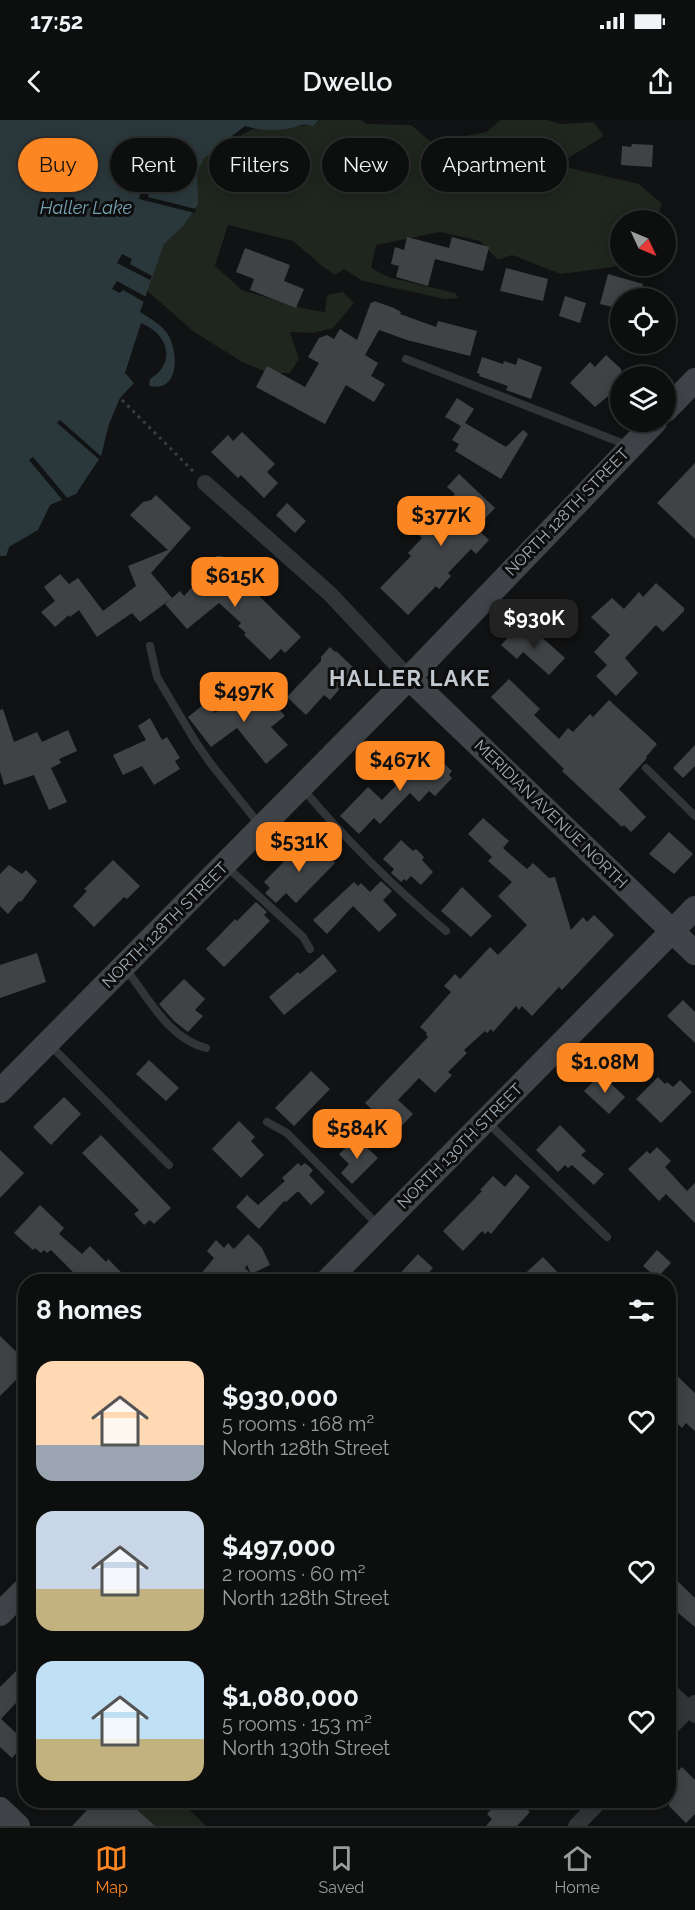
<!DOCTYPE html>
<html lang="en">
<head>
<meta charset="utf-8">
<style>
	body { margin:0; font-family:Raleway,sans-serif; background:#1b1c1c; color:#f1f3f6; height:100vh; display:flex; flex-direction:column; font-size:22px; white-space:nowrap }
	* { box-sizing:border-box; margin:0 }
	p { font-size:20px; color:#9a9c9e }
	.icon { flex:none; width:33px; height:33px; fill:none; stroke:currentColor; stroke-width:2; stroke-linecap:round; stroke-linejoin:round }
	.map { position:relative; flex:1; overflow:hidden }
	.details { position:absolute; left:18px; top:1154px; width:658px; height:534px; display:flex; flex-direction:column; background:#0d0e0e; border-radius:24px; box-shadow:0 3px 15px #0003,0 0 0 2px #2d2e2e }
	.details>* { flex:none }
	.banner { position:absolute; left:18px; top:18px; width:660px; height:54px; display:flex; gap:12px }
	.needle { width:39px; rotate:134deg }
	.fabs { position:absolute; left:610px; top:90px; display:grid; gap:12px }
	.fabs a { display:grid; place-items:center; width:66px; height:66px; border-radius:50%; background:#0d0e0e; box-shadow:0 3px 15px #0003,0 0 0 2px #2d2e2e; font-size:30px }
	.price { position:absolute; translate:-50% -51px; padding:0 14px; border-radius:12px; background:#fc8621; color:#111; font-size:20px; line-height:39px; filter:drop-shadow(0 2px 3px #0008) }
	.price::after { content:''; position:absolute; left:50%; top:36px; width:18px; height:14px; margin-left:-9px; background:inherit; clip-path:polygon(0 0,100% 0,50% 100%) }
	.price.current { background:#222; color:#fff }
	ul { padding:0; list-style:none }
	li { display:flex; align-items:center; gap:18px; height:150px; padding:0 18px }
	li span { display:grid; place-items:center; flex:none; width:168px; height:120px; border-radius:18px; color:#555 }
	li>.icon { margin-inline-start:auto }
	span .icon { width:72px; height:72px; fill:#fffc; stroke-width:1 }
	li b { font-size:26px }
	h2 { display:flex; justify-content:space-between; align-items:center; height:72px; padding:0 18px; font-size:26px }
	.tag { padding:0 21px; border-radius:27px; background:#0d0e0e; box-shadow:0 3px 15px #0003,0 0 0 2px #2d2e2e; font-size:21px; line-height:54px }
	.tag.current { background:#fc8621; color:#111 }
	.status { display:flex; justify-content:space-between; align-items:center; height:42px; padding:0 30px; background:#0d0e0e; direction:ltr }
	.status svg { height:16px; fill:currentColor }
	header { display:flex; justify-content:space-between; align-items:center; height:78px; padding:0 18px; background:#0d0e0e; font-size:27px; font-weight:600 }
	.tabs { display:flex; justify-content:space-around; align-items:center; height:84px; border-top:2px solid #2d2e2e; background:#0d0e0e; font-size:16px; color:#9a9c9e }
	.tabs a { display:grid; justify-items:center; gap:3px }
	.tabs .current { color:#fc8621 }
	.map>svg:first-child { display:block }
</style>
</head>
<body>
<div class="status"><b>17:52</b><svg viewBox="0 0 49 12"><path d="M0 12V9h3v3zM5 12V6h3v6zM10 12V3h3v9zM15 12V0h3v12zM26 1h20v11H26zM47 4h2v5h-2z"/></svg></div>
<header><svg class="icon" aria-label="back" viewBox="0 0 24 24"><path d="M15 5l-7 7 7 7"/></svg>Dwello<svg class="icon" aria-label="share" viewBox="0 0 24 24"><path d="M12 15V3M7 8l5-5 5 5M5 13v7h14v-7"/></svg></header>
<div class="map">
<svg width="695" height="1706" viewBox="0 0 695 1706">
	<rect width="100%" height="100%" fill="#111213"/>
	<g fill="#1e261e">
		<polygon points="319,0 361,0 367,4 411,5 431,22 486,12 501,0 547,0 561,4 594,2 604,16 557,45 639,64 662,84 656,100 621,100 621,140 614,147 561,154 512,135 498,140 480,121 440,112 376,125 371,148 388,157 455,173 459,178 445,179 363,161 344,149 335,155 322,146 293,121 228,105 215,146 242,170 302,188 325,192 327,175 343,172 354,183 333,208 313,213 290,212 299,239 290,253 269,253 242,242 193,211 144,168 192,38 262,5 304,6 319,2"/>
		<polygon points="143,1680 179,1680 206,1706 117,1706"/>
	</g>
	<path fill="#2a383c" d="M0 0H319L313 6C302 2 296 8 285 9 271 11 258 10 245 6L232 16 228 26 205 37 197 51 198 84 184 105 164 124 140 192C150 198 160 204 167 213 179 231 180 273 149 266L150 259C177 242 168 214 141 203L125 253 134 263 120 278 109 304 101 336 76 374 50 385 38 410 9 427 6 436H0Z"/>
	<g fill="#111213">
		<polygon points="141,70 149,72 148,77 196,89 195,93 139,79"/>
		<polygon points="122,134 132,139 130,144 152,156 150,160 117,143"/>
		<polygon points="117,161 148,178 146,183 123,170 120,173 112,169"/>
		<polygon points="60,300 103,338 101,341 57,303"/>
		<polygon points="33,337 69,380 65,383 29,340"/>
	</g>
	<g fill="#404346">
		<polygon points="632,24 653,25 652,47 621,45 622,26 631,27"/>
		<polygon points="407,117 449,128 452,117 489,127 483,151 435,139 428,166 396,157 399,146 391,144 395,127 404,130"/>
		<polygon points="245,128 290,145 284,161 304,169 296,188 250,170 254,159 236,152"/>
		<polygon points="506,148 548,159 543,181 500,171"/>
		<polygon points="608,154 643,164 640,178 621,178 621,189 600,184"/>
		<polygon points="565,176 586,183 580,203 559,196"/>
		<polygon points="374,181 394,188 401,192 400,194 436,207 438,201 477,211 470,236 407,220 379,210 365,235 378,243 371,256 385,264 374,282 346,265 325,304 256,267 267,246 305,267 319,243 308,237 319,218 327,215 334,219 340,209 357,220 371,182 373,183"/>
		<polygon points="606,235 621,249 621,280 613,272 595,287 570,263 590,242 595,247"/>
		<polygon points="482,237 503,244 504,241 516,245 518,238 542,247 531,279 506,270 508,266 479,256 480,254 477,253"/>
		<polygon points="457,278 474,289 465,303 506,327 523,310 528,314 501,359 455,331 459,324 452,320 461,306 445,297"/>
		<polygon points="242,312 275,344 267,352 278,363 264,378 241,355 238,358 211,332 228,315 233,321"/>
		<polygon points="695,343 695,419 657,383"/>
		<polygon points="459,354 495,388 476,408 489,420 476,434 471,429 448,453 451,456 439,469 436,466 408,495 380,468 411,436 408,433 422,418 418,414 455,374 447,367"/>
		<polygon points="156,375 191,408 151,453 172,478 140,502 132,493 97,517 79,490 70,497 69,495 55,507 41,492 55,481 44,467 60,454 69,464 78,458 103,491 136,466 128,446 168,430 130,395 143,382 151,380"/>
		<polygon points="287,383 306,401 295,413 276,395"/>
		<polygon points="216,436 222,436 252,463 249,466 301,517 285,533 281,529 270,540 244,515 246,513 238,506 241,503 219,483 187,509 165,484 180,471 184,476 209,449 210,443"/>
		<polygon points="656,463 684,488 684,491 663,512 656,505 625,538 638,553 616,576 596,556 607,545 594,532 610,515 591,497 612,478 624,489 639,472 643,477"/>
		<polygon points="517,507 530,519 536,512 565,538 549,555 523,532 517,539 501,525"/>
		<polygon points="330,527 335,532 336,531 356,550 330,580 324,575 306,595 287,577 321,541 321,537"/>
		<polygon points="509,559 540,589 534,595 559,619 568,608 573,612 590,594 593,597 609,580 657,624 646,637 647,638 619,669 646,697 631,712 624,705 622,707 562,651 564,649 491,577"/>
		<polygon points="259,566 285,596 271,607 288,625 266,644 237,608 211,627 188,597 207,582 215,593 235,577 241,583"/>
		<polygon points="3,589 14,622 37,612 42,622 68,610 77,631 59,639 61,643 51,648 67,682 49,690 34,655 4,665 0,651 0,590"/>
		<polygon points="150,598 162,620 167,617 180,638 175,641 180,649 154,665 142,646 123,655 113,635 146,620 138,606"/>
		<polygon points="695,625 695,646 683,658 673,648"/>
		<polygon points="427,627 452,651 449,655 452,658 435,676 429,671 419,682 410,673 380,704 374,698 359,714 340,696 368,667 382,680 414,647 411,645"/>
		<polygon points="483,698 509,721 503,728 527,749 533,743 549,758 555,757 571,810 583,797 587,802 594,795 614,815 562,870 559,867 532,896 522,886 519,890 516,886 493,912 491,909 487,913 485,911 464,930 467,933 448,952 452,955 435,973 419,958 398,980 413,994 396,1012 365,983 428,917 426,915 427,913 420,907 451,872 444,866 455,854 460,859 490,827 498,835 527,805 498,776 512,762 488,741 492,737 468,714"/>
		<polygon points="669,712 693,734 674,754 649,734"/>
		<polygon points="307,718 335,743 296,783 286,773 276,783 265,773 270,768 264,762"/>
		<polygon points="401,720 413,731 416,729 424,737 422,740 433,752 421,765 411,756 406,761 404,759 401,762 391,753 394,749 383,739"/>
		<polygon points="113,740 140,766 127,779 124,777 94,807 73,786 87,771 84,769"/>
		<polygon points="9,745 22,754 26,750 37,761 21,782 19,781 8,794 0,786 0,754"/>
		<polygon points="381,761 392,771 383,780 397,795 379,812 353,786 327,814 313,800 354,762 358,766 361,763 370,772"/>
		<polygon points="462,767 492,796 471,817 441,791"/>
		<polygon points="256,782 267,792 264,795 270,801 224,847 206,829 235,799 237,801"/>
		<polygon points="37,833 46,862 0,878 0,845"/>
		<polygon points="323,834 337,851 284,895 269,877 298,852 300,854"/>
		<polygon points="184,859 205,879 195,890 203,896 188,912 174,901 159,884"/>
		<polygon points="683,880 695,892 695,923 667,896"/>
		<polygon points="149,940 179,968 166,981 136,954"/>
		<polygon points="311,951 330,969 294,1006 275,988"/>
		<polygon points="601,954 625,977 609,994 584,971"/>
		<polygon points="658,957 665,964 667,962 673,967 680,960 692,972 661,1003 636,979"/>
		<polygon points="64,977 81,994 51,1025 33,1007"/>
		<polygon points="239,1001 255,1017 251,1021 264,1035 241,1058 212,1029"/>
		<polygon points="560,1005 586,1031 581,1035 604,1054 594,1065 572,1045 568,1048 565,1045 558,1052 536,1030"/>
		<polygon points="101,1015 171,1088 154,1104 150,1100 144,1105 134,1094 139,1090 82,1033"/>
		<polygon points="357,1018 378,1038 352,1064 341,1053 349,1044 339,1034"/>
		<polygon points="657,1027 671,1041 665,1047 687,1071 695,1063 695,1103 666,1074 659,1081 628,1049 647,1031 650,1034"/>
		<polygon points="0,1030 24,1053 0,1078"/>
		<polygon points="298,1043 301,1046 305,1043 313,1050 309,1055 325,1072 311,1085 299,1072 297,1072 286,1082 284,1081 259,1109 236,1087 247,1075 258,1085 285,1061 282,1058"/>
		<polygon points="516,1054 530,1067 491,1114 488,1111 485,1114 482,1111 463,1131 443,1111 482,1071 480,1070 493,1056 505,1067"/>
		<polygon points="40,1085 64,1108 59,1114 82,1134 90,1126 106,1142 108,1139 130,1161 82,1161 51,1130 47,1133 44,1130 41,1133 35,1128 33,1130 14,1113"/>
		<polygon points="248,1114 262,1128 270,1145 251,1154 247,1145 245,1148 251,1154 245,1161 239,1161 235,1157 232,1161 195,1161 214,1138 207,1131 216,1120 224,1128 228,1123 234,1129"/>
		<polygon points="657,1130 671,1143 657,1158 643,1146"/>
		<polygon points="418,1134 433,1148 421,1161 393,1161"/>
		<polygon points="543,1137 566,1161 517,1161"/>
		<polygon points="0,1216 26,1241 26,1250 0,1276"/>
		<polygon points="669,1248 695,1273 695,1311 686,1303 682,1308 669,1295"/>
		<polygon points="669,1453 695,1478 695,1507 677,1492 669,1501"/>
		<polygon points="26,1541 26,1572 1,1599 26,1622 12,1638 0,1627 0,1567"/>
		<polygon points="682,1647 695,1660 695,1694 686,1703 669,1686 669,1660"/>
		<polygon points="93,1680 126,1680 155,1706 72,1706 88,1689 86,1687"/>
		<polygon points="500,1680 517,1680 530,1692 517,1706 486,1706 492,1699 487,1694"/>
	</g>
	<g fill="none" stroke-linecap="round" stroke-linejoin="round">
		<polyline stroke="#383c3f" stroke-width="3" stroke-dasharray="3 4.5" stroke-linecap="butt" points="122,280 193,351"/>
		<g stroke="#323538" stroke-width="8">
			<polyline points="406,239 627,325"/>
			<polyline points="150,526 157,557 195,621 211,644 260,705"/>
			<polyline points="646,648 695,696"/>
			<path d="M303 669C346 720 395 768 446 811"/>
			<polyline points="225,745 303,817 310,829"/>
			<path d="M124 847C148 876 167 918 206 928"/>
			<polyline points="49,924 169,1045"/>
			<polyline points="267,1002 287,1013 378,1105"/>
			<polyline points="488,1003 607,1117"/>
		</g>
		<g stroke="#323538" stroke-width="16">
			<polyline points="205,363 330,474 409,558"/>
			<polyline points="669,1570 695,1595"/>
			<polyline points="669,1609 695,1583"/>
			<polyline points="576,1706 601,1680"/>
		</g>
		<g stroke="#404449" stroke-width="24">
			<polyline points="666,290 695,260"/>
			<polyline points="409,558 695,833"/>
			<polyline points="0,971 409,558 655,302"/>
			<polyline points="327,1161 695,788"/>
			<polyline points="0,1494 26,1468"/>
			<polyline points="0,1689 18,1706"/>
		</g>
	</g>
	<g text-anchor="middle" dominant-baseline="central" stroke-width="6" stroke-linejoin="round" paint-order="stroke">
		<g font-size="16" fill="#a2acb5" stroke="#0d0d0e">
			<text transform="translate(567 392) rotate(-46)">NORTH 128TH STREET</text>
			<text transform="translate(551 694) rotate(44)">MERIDIAN AVENUE NORTH</text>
			<text transform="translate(165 805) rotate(-45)">NORTH 128TH STREET</text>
			<text transform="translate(460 1026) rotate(-45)">NORTH 130TH STREET</text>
		</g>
		<g font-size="18" font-style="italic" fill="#76a3b2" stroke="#0d0d0e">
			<text x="86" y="87">Haller Lake</text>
		</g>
		<g font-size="22" font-weight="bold" letter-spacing="1.5" fill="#c3c9d1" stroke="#0d0d0e">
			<text x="410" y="558">HALLER LAKE</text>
		</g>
	</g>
</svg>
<div class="fabs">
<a><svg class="needle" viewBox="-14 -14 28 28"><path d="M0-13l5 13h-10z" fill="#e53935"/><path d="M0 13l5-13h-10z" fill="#9a9c9e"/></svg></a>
<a><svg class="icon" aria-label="locate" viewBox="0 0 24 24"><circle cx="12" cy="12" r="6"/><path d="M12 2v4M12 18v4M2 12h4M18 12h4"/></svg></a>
<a><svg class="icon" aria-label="layers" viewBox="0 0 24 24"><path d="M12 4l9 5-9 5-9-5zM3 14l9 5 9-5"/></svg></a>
</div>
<b class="price" style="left:441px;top:427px">$377K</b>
<b class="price" style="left:235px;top:488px">$615K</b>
<b class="price current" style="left:534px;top:530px">$930K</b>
<b class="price" style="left:244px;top:603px">$497K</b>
<b class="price" style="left:400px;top:672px">$467K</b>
<b class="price" style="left:299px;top:753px">$531K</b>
<b class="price" style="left:605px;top:974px">$1.08M</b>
<b class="price" style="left:357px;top:1040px">$584K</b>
<div class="banner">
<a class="tag current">Buy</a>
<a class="tag">Rent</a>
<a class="tag">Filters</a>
<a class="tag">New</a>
<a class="tag">Apartment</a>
</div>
<section class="details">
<h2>8 homes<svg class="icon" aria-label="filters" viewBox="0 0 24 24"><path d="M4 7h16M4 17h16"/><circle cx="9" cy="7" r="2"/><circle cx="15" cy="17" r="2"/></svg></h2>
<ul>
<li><span style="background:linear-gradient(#ffd9b3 70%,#9aa5b1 0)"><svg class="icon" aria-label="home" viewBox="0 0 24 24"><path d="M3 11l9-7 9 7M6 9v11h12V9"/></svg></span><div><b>$930,000</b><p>5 rooms · 168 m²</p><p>North 128th Street</p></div><svg class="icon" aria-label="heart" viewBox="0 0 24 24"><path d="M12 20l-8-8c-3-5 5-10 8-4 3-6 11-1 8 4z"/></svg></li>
<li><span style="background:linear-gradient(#c9d6e8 65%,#c2b280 0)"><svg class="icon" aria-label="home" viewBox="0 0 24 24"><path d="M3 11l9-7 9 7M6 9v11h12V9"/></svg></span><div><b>$497,000</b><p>2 rooms · 60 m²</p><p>North 128th Street</p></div><svg class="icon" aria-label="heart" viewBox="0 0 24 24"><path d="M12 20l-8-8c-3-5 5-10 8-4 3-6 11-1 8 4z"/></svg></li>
<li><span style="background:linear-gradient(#bfe0f5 65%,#c2b280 0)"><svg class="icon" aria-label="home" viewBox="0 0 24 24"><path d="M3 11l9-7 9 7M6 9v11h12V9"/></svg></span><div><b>$1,080,000</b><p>5 rooms · 153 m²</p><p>North 130th Street</p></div><svg class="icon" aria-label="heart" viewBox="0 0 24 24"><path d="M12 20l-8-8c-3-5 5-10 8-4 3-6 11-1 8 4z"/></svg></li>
</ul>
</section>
</div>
<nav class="tabs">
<a class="current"><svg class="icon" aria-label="map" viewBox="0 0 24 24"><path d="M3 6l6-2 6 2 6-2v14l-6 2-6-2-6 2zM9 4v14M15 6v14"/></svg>Map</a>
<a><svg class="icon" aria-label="saved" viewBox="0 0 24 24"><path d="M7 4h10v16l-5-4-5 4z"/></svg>Saved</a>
<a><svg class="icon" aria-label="home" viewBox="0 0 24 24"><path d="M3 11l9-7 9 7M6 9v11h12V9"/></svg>Home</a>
</nav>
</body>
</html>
